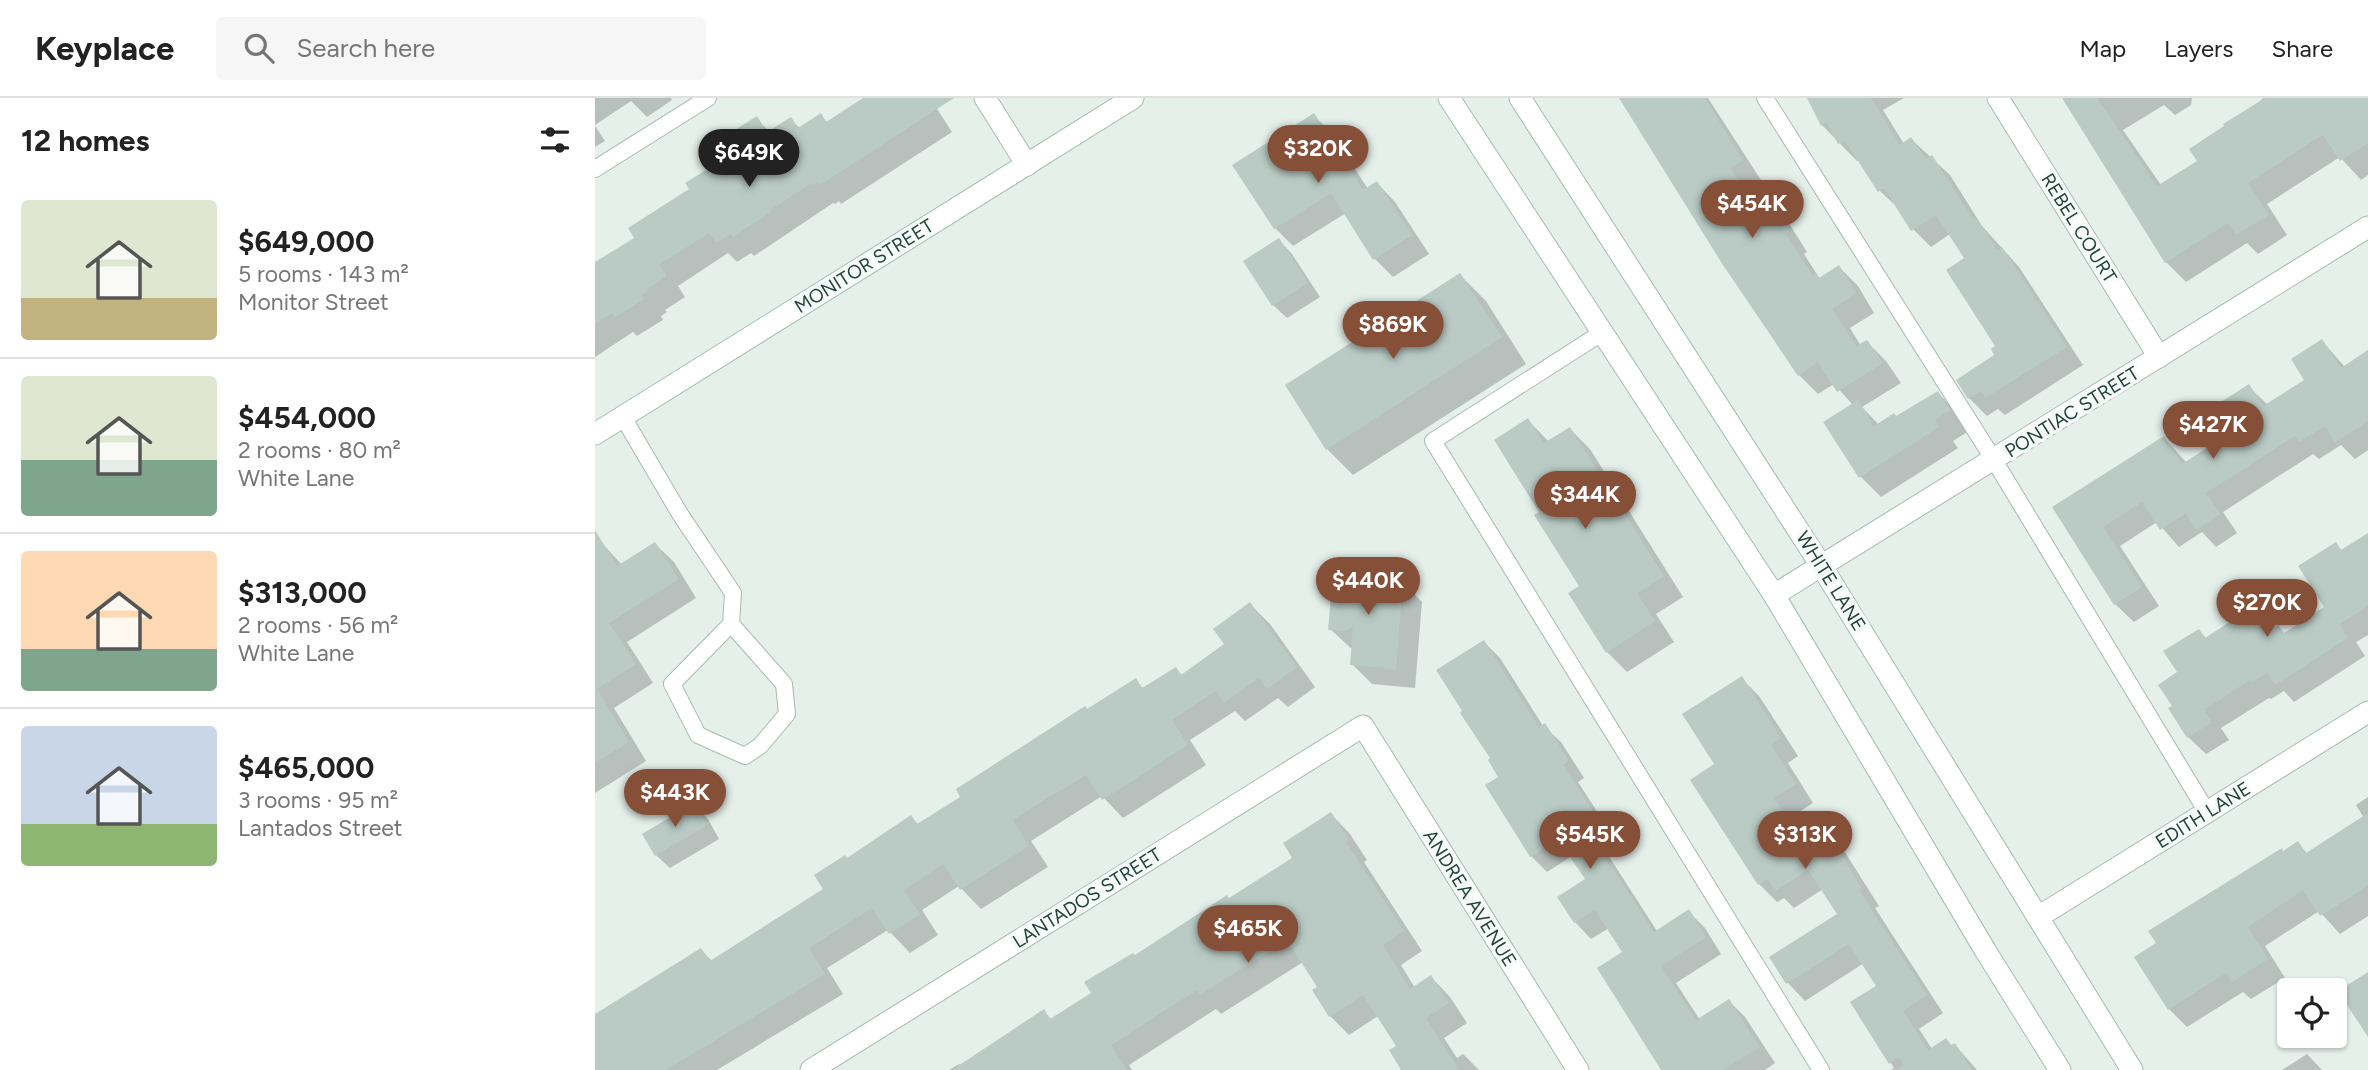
<!DOCTYPE html>
<html lang="en">
<head>
<meta charset="utf-8">
<style>
	body { margin:0; font-family:Figtree,sans-serif; background:#f6f6f6; color:#222; height:100vh; display:flex; flex-direction:column; font-size:26px; white-space:nowrap }
	* { box-sizing:border-box; margin:0 }
	p { font-size:23px; color:#767676 }
	.icon { flex:none; width:38px; height:38px; fill:none; stroke:currentColor; stroke-width:2; stroke-linecap:round; stroke-linejoin:round }
	.map { position:relative; flex:1; overflow:hidden }
	.details { display:flex; flex-direction:column; background:#fff; width:595px }
	.details>* { flex:none }
	.fabs { position:absolute; left:1682px; top:880px; display:grid; gap:14px }
	.fabs a { display:grid; place-items:center; width:70px; height:70px; border-radius:7px; background:#fff; box-shadow:0 2px 5px #0004; font-size:35px }
	.price { position:absolute; translate:-50% -60px; padding:0 16px; border-radius:24px; background:#854f38; color:#fff; font-size:23px; line-height:46px; filter:drop-shadow(0 2px 4px #0008) }
	.price::after { content:''; position:absolute; left:50%; top:42px; width:21px; height:16px; margin-left:-10px; background:inherit; clip-path:polygon(0 0,100% 0,50% 100%) }
	.price.on { background:#222; color:#fff }
	ul { padding:0; list-style:none }
	li { display:flex; align-items:center; gap:21px; height:175px; padding:0 21px }
	li+li { border-top:2px solid #e0e0e0 }
	li span { display:grid; place-items:center; flex:none; width:196px; height:140px; border-radius:7px; color:#555 }
	li>.icon { margin-inline-start:auto }
	span .icon { width:84px; height:84px; fill:#fffc; stroke-width:1 }
	li b { font-size:30px }
	h2 { display:flex; justify-content:space-between; align-items:center; height:84px; padding:0 21px; font-size:30px }
	header { display:flex; align-items:center; gap:42px; box-sizing:border-box; height:98px; padding:0 35px; background:#fff; border-bottom:2px solid #e0e0e0 }
	header strong { font-size:33px }
	nav { display:flex; gap:38px; margin-inline-start:auto; font-size:24px }
	.search { width:490px; height:63px; background:#f6f6f6; display:flex; align-items:center; gap:18px; box-sizing:border-box; padding:0 24px; border-radius:7px; color:#767676; font-size:26px }
	main { display:flex; flex:1; min-height:0 }
	.map>svg:first-child { display:block }
</style>
</head>
<body>
<header>
<strong>Keyplace</strong>
<div class="search"><svg class="icon" aria-label="search" viewBox="0 0 24 24"><circle cx="10" cy="10" r="6"/><path d="M15 15l6 6"/></svg>Search here</div>
<nav><a>Map</a><a>Layers</a><a>Share</a></nav>
</header>
<main>
<section class="details">
<h2>12 homes<svg class="icon" aria-label="filters" viewBox="0 0 24 24"><path d="M4 7h16M4 17h16"/><circle cx="9" cy="7" r="2"/><circle cx="15" cy="17" r="2"/></svg></h2>
<ul>
<li><span style="background:linear-gradient(#dfe7d0 70%,#c2b280 0)"><svg class="icon" aria-label="home" viewBox="0 0 24 24"><path d="M3 11l9-7 9 7M6 9v11h12V9"/></svg></span><div><b>$649,000</b><p>5 rooms · 143 m²</p><p>Monitor Street</p></div></li>
<li><span style="background:linear-gradient(#dfe7d0 60%,#7fa58c 0)"><svg class="icon" aria-label="home" viewBox="0 0 24 24"><path d="M3 11l9-7 9 7M6 9v11h12V9"/></svg></span><div><b>$454,000</b><p>2 rooms · 80 m²</p><p>White Lane</p></div></li>
<li><span style="background:linear-gradient(#ffd9b3 70%,#7fa58c 0)"><svg class="icon" aria-label="home" viewBox="0 0 24 24"><path d="M3 11l9-7 9 7M6 9v11h12V9"/></svg></span><div><b>$313,000</b><p>2 rooms · 56 m²</p><p>White Lane</p></div></li>
<li><span style="background:linear-gradient(#c9d6e8 70%,#8fb573 0)"><svg class="icon" aria-label="home" viewBox="0 0 24 24"><path d="M3 11l9-7 9 7M6 9v11h12V9"/></svg></span><div><b>$465,000</b><p>3 rooms · 95 m²</p><p>Lantados Street</p></div></li>
</ul>
</section>
<div class="map">
<svg width="1773" height="972" viewBox="0 0 1773 972">
	<rect width="100%" height="100%" fill="#e5f0eb"/>
	<g fill="#0003">
		<polygon points="0,0 76,0 77,2 52,19 36,3 0,27"/>
		<polygon points="271,0 335,0 357,34 246,106 244,103 240,106 238,105 159,158 156,155 142,164 133,155 83,188 90,199 70,212 72,214 66,218 68,222 42,238 38,234 0,259 0,169 41,140 96,91 148,52 161,21 175,34 195,21 205,30 225,17 233,25"/>
		<polygon points="1025,0 1113,0 1166,82 1153,89 1168,112 1176,108 1195,127 1212,154 1209,156 1225,181 1244,169 1263,188 1279,215 1255,230 1266,248 1272,244 1291,263 1306,285 1267,309 1284,327 1301,320 1343,295 1363,315 1374,333 1358,343 1363,350 1286,399 1266,379 1231,324 1258,307 1239,286 1223,296 1204,277"/>
		<polygon points="1214,0 1309,0 1288,12 1309,46 1316,41 1355,77 1387,128 1424,169 1488,267 1410,317 1403,311 1392,318 1374,300 1402,257 1402,249 1371,161 1355,136 1336,149 1318,131 1303,110 1285,93 1265,62 1262,63 1227,27"/>
		<polygon points="1468,0 1597,0 1596,7 1580,17 1569,7 1528,32 1566,87 1604,63 1668,0 1773,0 1773,77 1766,82 1745,59 1672,106 1692,137 1663,156 1652,145 1591,184 1571,164"/>
		<polygon points="718,17 737,35 773,91 782,85 800,104 834,156 798,179 780,161 751,115 698,148 680,130"/>
		<polygon points="0,28 10,43 0,49"/>
		<polygon points="684,142 697,156 725,199 692,220 678,207"/>
		<polygon points="865,177 891,203 931,266 758,377 732,351"/>
		<polygon points="1727,243 1750,269 1773,254 1773,352 1760,361 1746,347 1724,361 1718,356 1628,414 1642,435 1621,449 1607,434 1584,449 1562,424 1525,448 1564,508 1539,524 1520,506 1459,410 1569,340 1592,365 1636,337 1642,327 1654,289 1673,307 1712,283"/>
		<polygon points="933,322 954,344 975,331 995,351 1088,499 1061,516 1079,544 1032,574 1012,554 986,488"/>
		<polygon points="1773,437 1773,537 1761,544 1770,558 1699,604 1689,593 1676,601 1674,600 1626,630 1634,642 1611,656 1593,639 1579,608 1584,575 1604,533 1612,541 1653,514 1673,535 1690,536 1732,510 1741,447 1748,453"/>
		<polygon points="6,444 27,467 60,446 79,464 101,500 32,544 58,585 19,610 51,663 0,695 0,448"/>
		<polygon points="807,484 827,504 820,590 777,586 757,566 758,552 735,531"/>
		<polygon points="655,506 675,526 720,589 693,609 683,600 650,623 640,613 595,642 611,667 528,720 507,698 436,743 453,769 386,811 364,788 327,812 343,837 315,855 293,832 232,870 248,896 122,972 0,972 0,926 106,852 118,864 230,792 252,762 316,719 324,727 540,582 549,591 581,571 588,578 631,546"/>
		<polygon points="889,544 905,560 948,628 966,644 989,680 983,684 1025,749 1013,757 1062,833 1093,813 1110,830 1126,856 1081,885 1105,922 1134,903 1150,919 1180,965 1170,972 1068,972 1029,855 1014,830 996,841 980,824 992,781 977,758 952,774 936,758 897,661"/>
		<polygon points="1146,580 1164,598 1203,658 1193,665 1218,705 1196,719 1211,741 1228,730 1246,748 1284,808 1280,810 1348,915 1324,931 1337,951 1360,947 1382,972 1296,972 1299,970 1258,905 1283,889 1269,865 1210,903 1193,885 1177,860 1244,817 1228,791 1199,810 1189,800 1182,804 1164,786 1121,666"/>
		<polygon points="1773,699 1773,818 1745,836 1724,813 1670,848 1690,880 1656,901 1648,894 1592,929 1574,911 1689,755 1703,746 1713,756 1769,720 1761,707"/>
		<polygon points="99,707 113,721 124,741 75,770 61,757"/>
		<polygon points="736,716 755,736 772,762 769,764 827,853 806,867 820,890 836,879 855,899 872,925 849,940 862,960 868,956 884,972 808,972 803,949 783,918 754,937 735,918 724,890 708,864 626,916 621,911 534,967 537,972 354,972 364,966 367,968 448,913 457,922 498,896 539,859 700,761"/>
		<polygon points="1712,956 1727,972 1687,972"/>
	</g>
	<g fill="#bacbc5">
		<polygon points="268,0 359,0 225,87 223,84 218,87 217,85 175,112 176,114 138,139 136,136 121,145 114,135 64,167 72,178 52,191 53,193 47,197 49,201 20,219 17,215 0,226 0,164 39,140 33,130 94,91 90,85 145,51 135,35 162,18 172,34 196,19 203,30 226,15 231,24"/>
		<polygon points="1024,0 1110,0 1148,62 1135,70 1164,113 1176,105 1194,134 1191,136 1218,178 1221,176 1224,180 1244,167 1261,195 1237,211 1261,248 1272,242 1288,265 1242,294 1223,264 1203,278 1126,164"/>
		<polygon points="1212,0 1276,0 1305,47 1316,39 1331,61 1337,57 1379,122 1382,120 1402,152 1407,149 1472,249 1390,300 1386,293 1373,301 1361,282 1399,257 1396,251 1400,248 1351,172 1369,160 1341,117 1316,133 1289,90 1283,94 1250,43 1243,46 1231,24 1226,28"/>
		<polygon points="1467,0 1502,0 1562,88 1602,63 1594,51 1629,28 1628,26 1670,0 1773,0 1773,45 1745,63 1728,37 1718,43 1653,85 1674,117 1641,137 1633,125 1570,165"/>
		<polygon points="719,15 768,92 782,83 817,137 778,162 736,95 679,131 637,67"/>
		<polygon points="684,140 713,185 677,208 648,163"/>
		<polygon points="865,175 907,239 731,352 690,287"/>
		<polygon points="1727,241 1746,270 1773,252 1773,323 1740,344 1730,328 1704,344 1700,338 1611,395 1625,416 1601,432 1591,415 1565,432 1547,404 1508,429 1547,489 1519,507 1457,409 1569,338 1587,366 1634,336 1631,332 1640,327 1626,304 1654,286 1668,308 1709,282 1696,261"/>
		<polygon points="1343,293 1355,312 1340,322 1344,329 1264,380 1228,324 1263,302 1279,328 1299,315 1301,318"/>
		<polygon points="933,320 949,345 975,329 1069,478 1042,495 1060,523 1011,555 973,495 984,488 939,417 944,414 899,342"/>
		<polygon points="0,432 22,468 60,444 84,481 14,525 41,566 2,591 34,644 0,665"/>
		<polygon points="1773,435 1773,508 1745,526 1753,540 1680,587 1672,575 1657,585 1655,582 1609,612 1617,624 1592,640 1573,610 1577,608 1563,587 1582,574 1568,553 1604,531 1610,540 1653,512 1669,536 1683,527 1689,535 1729,509 1703,468 1741,444 1746,452"/>
		<polygon points="738,474 808,482 801,571 755,567 758,528 751,533 733,532"/>
		<polygon points="655,504 702,569 672,591 664,580 629,605 621,593 577,622 593,647 507,702 491,677 446,704 418,722 434,748 365,792 348,766 309,792 325,816 294,836 277,810 214,850 230,876 71,972 0,972 0,916 106,850 115,863 228,791 219,777 250,757 252,760 316,717 322,726 365,699 361,691 490,608 492,611 541,580 547,590 581,569 586,577 629,546 618,531"/>
		<polygon points="889,542 944,629 950,625 974,663 968,667 1010,732 998,740 1059,834 1094,811 1111,839 1066,868 1101,922 1134,901 1165,949 1128,972 1066,972 1002,870 1027,854 1000,812 979,825 962,799 990,781 963,741 935,759 890,687 903,679 893,662 895,660 865,615 867,613 841,572"/>
		<polygon points="1147,578 1186,640 1176,647 1201,686 1179,700 1207,742 1228,728 1267,790 1264,792 1332,897 1308,913 1333,952 1351,940 1356,947 1360,945 1377,972 1302,972 1309,967 1304,959 1294,966 1255,904 1281,888 1254,846 1191,886 1174,859 1242,816 1213,772 1180,793 1172,781 1163,787 1095,682 1119,666 1087,616"/>
		<polygon points="99,705 112,727 60,758 47,736"/>
		<polygon points="736,714 754,742 751,744 809,833 788,847 815,891 836,877 854,905 831,920 864,972 806,972 794,952 801,948 768,897 734,919 717,892 722,889 692,842 605,897 602,892 516,947 532,972 357,972 449,911 455,921 496,895 489,884 538,855 540,857 632,797 634,800 697,760 688,745"/>
		<polygon points="1773,715 1773,788 1725,818 1708,792 1653,829 1673,861 1637,884 1631,875 1573,912 1539,859 1561,845 1553,833 1687,750 1688,753 1703,743 1711,755"/>
		<polygon points="1773,874 1773,939 1743,893"/>
	</g>
	<g fill="none" stroke-linecap="round" stroke-linejoin="round">
		<g stroke="#a7b9b3" stroke-width="18">
			<g id="lane">
				<polyline points="1170,0 1399,362 1612,714"/>
				<polyline points="0,71 113,0"/>
				<polyline points="1008,234 838,343 1226,972"/>
				<polyline points="28,319 85,416 138,495 136,526 77,586 103,637 150,658 165,648 192,616 189,586 136,526"/>
			</g>
		</g>
		<g stroke="#a7b9b3" stroke-width="23">
			<g id="street">
				<polyline points="390,0 432,67"/>
				<polyline points="1403,0 1564,259"/>
				<polyline points="1179,497 1773,129"/>
				<polyline points="1443,819 1773,614"/>
				<polyline points="216,972 768,628 983,972"/>
			</g>
		</g>
		<g stroke="#a2bdb4" stroke-width="23">
			<g id="secondary">
				<polyline points="854,0 1179,497 1390,852 1465,972"/>
				<polyline points="925,0 1227,469 1537,972"/>
				<polyline points="0,336 538,0"/>
			</g>
		</g>
		<use href="#lane" stroke="#fff" stroke-width="16"/>
		<use href="#street" stroke="#fff" stroke-width="21"/>
		<use href="#secondary" stroke="#fff" stroke-width="21"/>
	</g>
	<g text-anchor="middle" dominant-baseline="central" stroke-width="7" stroke-linejoin="round" paint-order="stroke">
		<g font-size="19" fill="#22443c" stroke="#f6fbf9">
			<text transform="translate(1484 130) rotate(58)">REBEL COURT</text>
			<text transform="translate(269 168) rotate(-32)">MONITOR STREET</text>
			<text transform="translate(1477 314) rotate(-32)">PONTIAC STREET</text>
			<text transform="translate(1236 483) rotate(58)">WHITE LANE</text>
			<text transform="translate(1608 717) rotate(-32)">EDITH LANE</text>
			<text transform="translate(492 800) rotate(-32)">LANTADOS STREET</text>
			<text transform="translate(875 800) rotate(58)">ANDREA AVENUE</text>
		</g>
	</g>
</svg>
<div class="fabs">
<a><svg class="icon" aria-label="locate" viewBox="0 0 24 24"><circle cx="12" cy="12" r="6"/><path d="M12 2v4M12 18v4M2 12h4M18 12h4"/></svg></a>
</div>
<b class="price" style="left:723px;top:87px">$320K</b>
<b class="price on" style="left:154px;top:91px">$649K</b>
<b class="price" style="left:1157px;top:142px">$454K</b>
<b class="price" style="left:798px;top:263px">$869K</b>
<b class="price" style="left:1618px;top:363px">$427K</b>
<b class="price" style="left:990px;top:433px">$344K</b>
<b class="price" style="left:773px;top:519px">$440K</b>
<b class="price" style="left:1672px;top:541px">$270K</b>
<b class="price" style="left:80px;top:731px">$443K</b>
<b class="price" style="left:995px;top:773px">$545K</b>
<b class="price" style="left:1210px;top:773px">$313K</b>
<b class="price" style="left:653px;top:867px">$465K</b>
</div>
</main>
</body>
</html>
